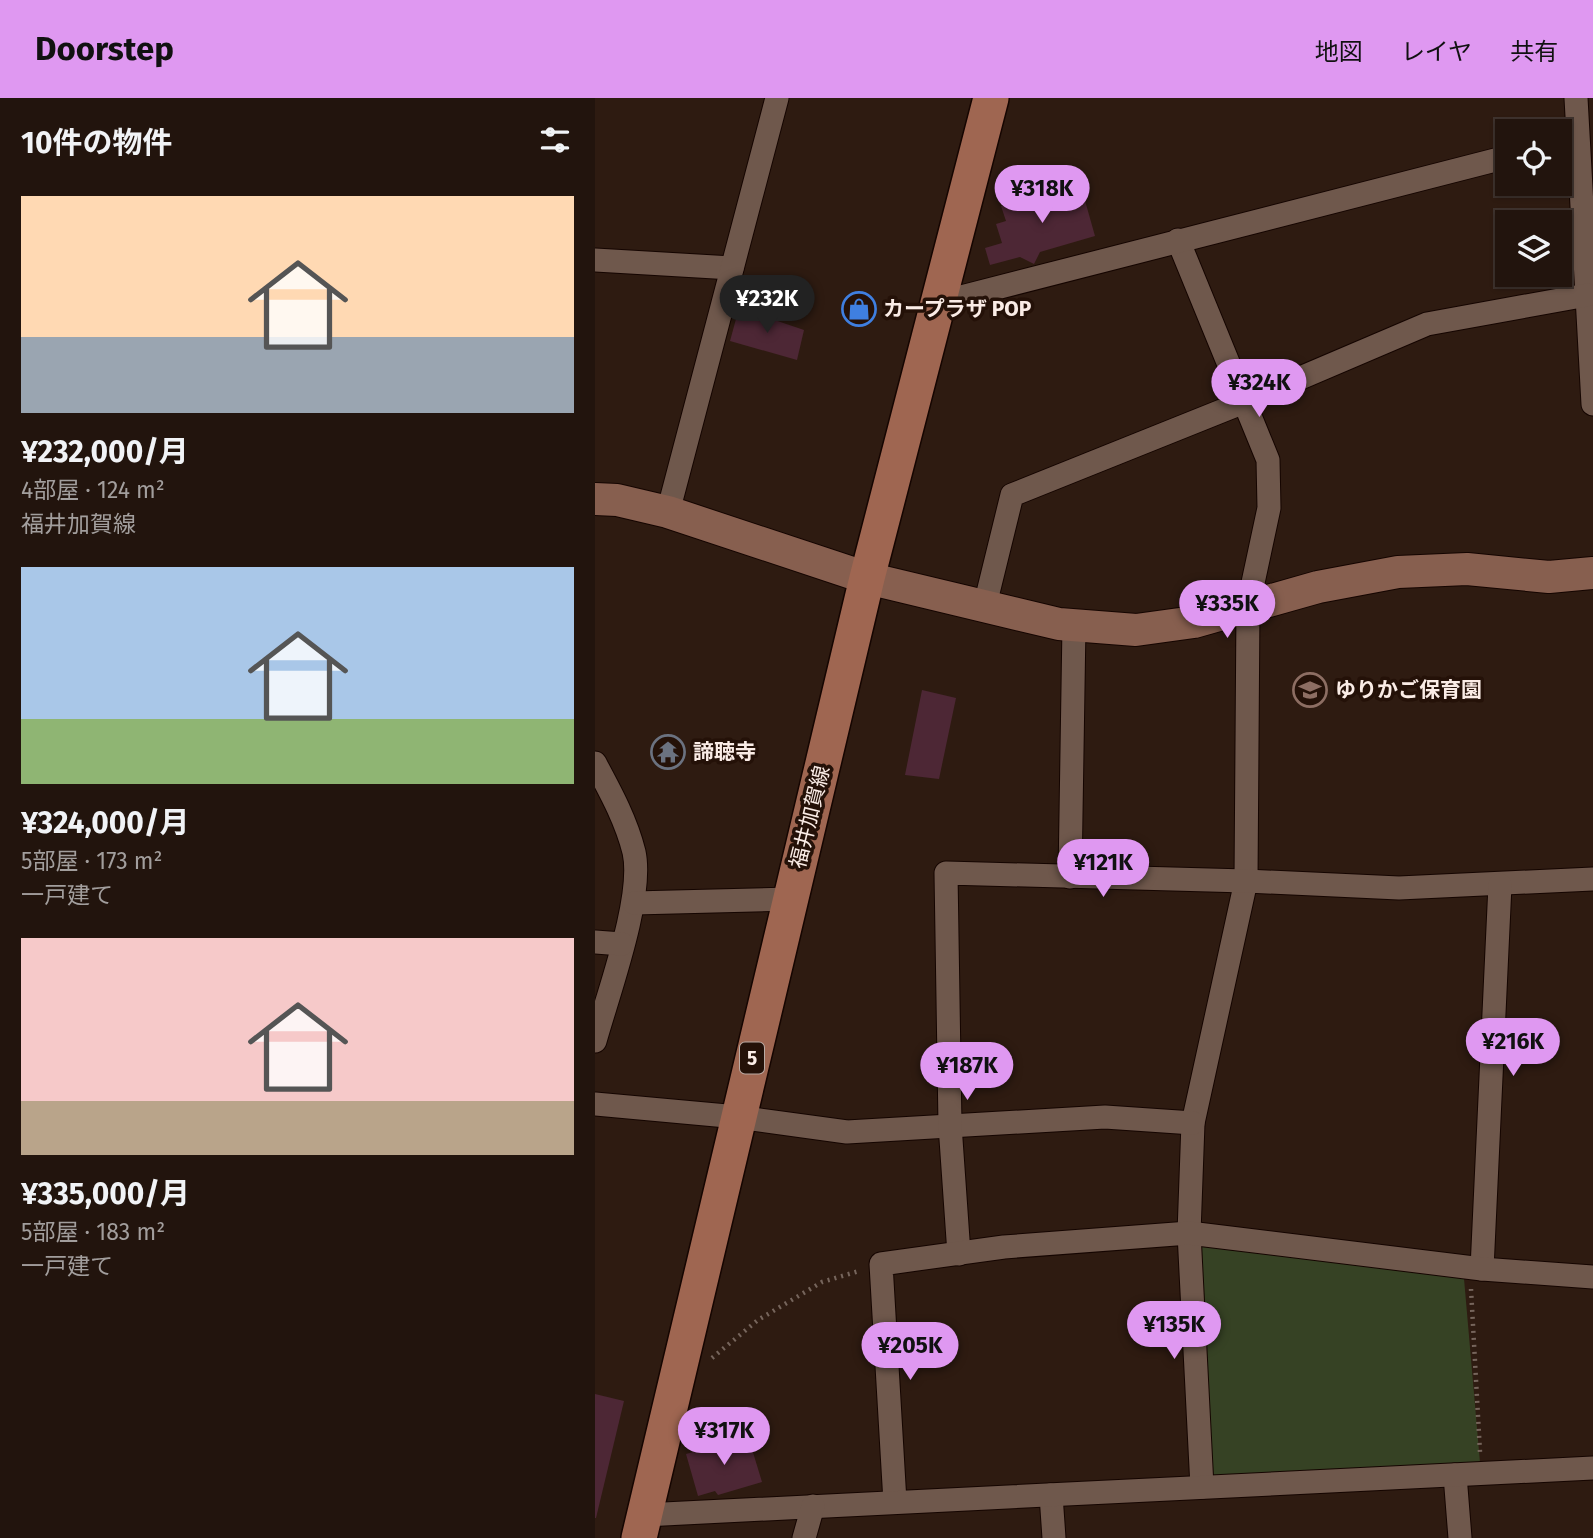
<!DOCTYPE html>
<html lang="ja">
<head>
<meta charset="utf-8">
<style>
	body { margin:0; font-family:"Fira Sans","Noto Sans JP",sans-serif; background:#2e211b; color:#f1f3f6; height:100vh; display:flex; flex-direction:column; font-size:26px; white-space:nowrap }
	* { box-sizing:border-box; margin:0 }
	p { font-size:23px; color:#a29e9d }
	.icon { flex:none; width:38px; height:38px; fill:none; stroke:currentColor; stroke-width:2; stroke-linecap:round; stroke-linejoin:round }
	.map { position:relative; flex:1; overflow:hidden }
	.side { display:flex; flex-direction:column; background:#22140d; width:595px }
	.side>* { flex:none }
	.buttons { position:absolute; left:900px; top:21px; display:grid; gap:14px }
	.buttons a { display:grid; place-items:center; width:77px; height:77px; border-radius:0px; background:#22140d; box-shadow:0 2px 5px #0004,0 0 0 2px #3f332e; font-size:35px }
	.price { position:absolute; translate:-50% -60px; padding:0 16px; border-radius:24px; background:#df98f1; color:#111; font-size:23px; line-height:46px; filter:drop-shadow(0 2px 4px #0008) }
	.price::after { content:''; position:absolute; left:50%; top:42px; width:21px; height:16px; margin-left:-10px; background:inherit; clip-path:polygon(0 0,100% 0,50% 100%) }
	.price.on { background:#222; color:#fff }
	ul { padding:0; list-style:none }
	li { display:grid; align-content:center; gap:14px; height:371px; padding:0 21px }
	li span { display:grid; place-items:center; height:217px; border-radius:0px; color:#555 }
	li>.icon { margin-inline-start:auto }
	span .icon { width:126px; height:126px; fill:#fffc; stroke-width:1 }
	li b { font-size:30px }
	h2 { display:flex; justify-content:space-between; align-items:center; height:84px; padding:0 21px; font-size:30px }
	header { display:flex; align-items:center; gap:42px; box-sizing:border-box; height:98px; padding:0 35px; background:#df98f1; color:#111 }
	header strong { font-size:33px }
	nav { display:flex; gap:38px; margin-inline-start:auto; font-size:24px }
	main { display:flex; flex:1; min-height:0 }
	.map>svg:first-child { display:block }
</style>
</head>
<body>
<header>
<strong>Doorstep</strong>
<nav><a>地図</a><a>レイヤ</a><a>共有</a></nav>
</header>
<main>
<section class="side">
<h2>10件の物件<svg class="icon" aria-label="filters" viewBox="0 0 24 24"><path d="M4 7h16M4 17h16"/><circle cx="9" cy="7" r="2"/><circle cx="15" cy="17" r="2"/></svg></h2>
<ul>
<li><span style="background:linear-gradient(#ffd9b3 65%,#9aa5b1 0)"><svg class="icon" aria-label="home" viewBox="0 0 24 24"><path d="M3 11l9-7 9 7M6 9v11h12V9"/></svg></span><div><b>¥232,000/月</b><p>4部屋 · 124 m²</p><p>福井加賀線</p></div></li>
<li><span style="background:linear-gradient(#a9c7e8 70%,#8fb573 0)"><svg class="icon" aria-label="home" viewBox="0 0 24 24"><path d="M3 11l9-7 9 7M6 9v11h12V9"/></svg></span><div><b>¥324,000/月</b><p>5部屋 · 173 m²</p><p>一戸建て</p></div></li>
<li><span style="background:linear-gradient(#f6c9c9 75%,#b9a48a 0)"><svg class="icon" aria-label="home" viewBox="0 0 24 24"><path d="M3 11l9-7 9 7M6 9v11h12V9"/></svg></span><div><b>¥335,000/月</b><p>5部屋 · 183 m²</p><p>一戸建て</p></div></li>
</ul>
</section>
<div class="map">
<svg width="998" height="1440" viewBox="0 0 998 1440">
	<rect width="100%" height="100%" fill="#2e1b11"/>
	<polygon fill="#364224" points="594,1142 868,1169 886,1376 607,1389"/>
	<g fill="#4d2735">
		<polygon points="485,85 500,138 445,154 439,166 425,159 395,167 390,150 407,145 401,126 411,123 406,108"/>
		<polygon points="144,210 209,232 202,262 135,243"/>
		<polygon points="327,592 361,600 344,681 310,677"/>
		<polygon points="0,1296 29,1303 1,1420 0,1420"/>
		<polygon points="153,1338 167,1384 123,1397 120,1393 103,1398 91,1356"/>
	</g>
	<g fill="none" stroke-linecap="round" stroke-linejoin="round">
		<g stroke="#150501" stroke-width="25">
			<g id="street">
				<polyline points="981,0 998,306"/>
				<polyline points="583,142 673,362 674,410 653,508 651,783 598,1025 594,1135 607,1389"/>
				<polyline points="0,162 137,170"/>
				<polyline points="343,205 912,59"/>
				<polyline points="73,414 182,0"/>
				<polyline points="390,507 417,397 649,304 832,226 992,197"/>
				<path d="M0 665C15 693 31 722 39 754 49 799 13 896 0 943"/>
				<polyline points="475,779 479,527"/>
				<polyline points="39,805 195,801"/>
				<polyline points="0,844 27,846"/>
				<polyline points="0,1006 143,1019 252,1034 510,1019 598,1025"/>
				<polyline points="364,1156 355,1027 351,775 651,783 804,790 998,781"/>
				<polyline points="887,1171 905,787"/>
				<polyline points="860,1377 865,1440"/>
				<polyline points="456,1397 459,1440"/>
				<polyline points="300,1404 286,1166 409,1149 594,1135 887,1171 998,1179"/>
				<polyline points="49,1417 998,1370"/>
				<polyline points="209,1440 218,1408"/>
			</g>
		</g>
		<g stroke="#150501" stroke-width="34">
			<polyline id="secondary" points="0,401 22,402 73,414 272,480 464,526 541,532 599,524 723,489 803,474 872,471 954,479 998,475"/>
		</g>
		<g stroke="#150501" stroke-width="38">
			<polyline id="primary" points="44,1440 272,480 396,0"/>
		</g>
		<g stroke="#76655c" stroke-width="4.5" stroke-dasharray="2 5" stroke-linecap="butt">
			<polyline points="876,1191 885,1354"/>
			<polyline points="117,1260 163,1222 227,1184 264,1173"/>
		</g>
		<use href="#street" stroke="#6f584c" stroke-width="23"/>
		<use href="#secondary" stroke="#875f4f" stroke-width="32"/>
		<use href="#primary" stroke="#9f6651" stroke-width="35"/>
	</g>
	<defs>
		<g id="shop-ring" transform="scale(1.75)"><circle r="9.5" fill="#241108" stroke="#3f7fe0" stroke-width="1.5"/><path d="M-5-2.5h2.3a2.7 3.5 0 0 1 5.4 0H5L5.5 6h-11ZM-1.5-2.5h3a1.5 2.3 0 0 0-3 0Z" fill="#3f7fe0"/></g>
		<g id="school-ring" transform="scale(1.75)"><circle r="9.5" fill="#241108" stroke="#8d6e63" stroke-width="1.5"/><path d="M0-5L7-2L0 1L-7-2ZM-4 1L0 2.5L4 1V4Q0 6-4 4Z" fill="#8d6e63"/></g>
		<g id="temple-ring" transform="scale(1.75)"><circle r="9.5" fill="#241108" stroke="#6b7280" stroke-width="1.5"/><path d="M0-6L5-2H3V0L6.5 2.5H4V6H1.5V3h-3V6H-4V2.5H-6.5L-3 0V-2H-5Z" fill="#6b7280"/></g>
	</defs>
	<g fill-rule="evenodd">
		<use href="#shop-ring" x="264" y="211"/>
		<use href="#school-ring" x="715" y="592"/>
		<use href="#temple-ring" x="73" y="654"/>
	</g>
	<g text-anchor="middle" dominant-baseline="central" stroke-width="7" stroke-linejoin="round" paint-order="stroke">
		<rect fill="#241108" stroke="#baaaa3" stroke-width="2" x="145" y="944.5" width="24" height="31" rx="5"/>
		<g font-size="19" font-weight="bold" fill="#faece6">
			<text x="157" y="960">5</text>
		</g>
		<g font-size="21" font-weight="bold" fill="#faece6" stroke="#241108" text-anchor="start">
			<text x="288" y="211">カープラザ POP</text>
			<text x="740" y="592">ゆりかご保育園</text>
			<text x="98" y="654">諦聴寺</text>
		</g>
		<g font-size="21" fill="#faece6" stroke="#241108">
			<text transform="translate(215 719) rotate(-76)">福井加賀線</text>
		</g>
	</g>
</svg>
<div class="buttons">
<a><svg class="icon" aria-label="locate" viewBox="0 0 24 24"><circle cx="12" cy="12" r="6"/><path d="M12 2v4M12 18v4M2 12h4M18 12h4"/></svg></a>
<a><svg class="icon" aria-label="layers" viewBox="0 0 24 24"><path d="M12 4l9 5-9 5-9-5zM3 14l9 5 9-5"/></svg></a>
</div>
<b class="price" style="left:447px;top:127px">¥318K</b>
<b class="price on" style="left:172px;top:237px">¥232K</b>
<b class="price" style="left:664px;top:321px">¥324K</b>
<b class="price" style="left:632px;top:542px">¥335K</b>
<b class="price" style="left:508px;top:801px">¥121K</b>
<b class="price" style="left:918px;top:980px">¥216K</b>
<b class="price" style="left:372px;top:1004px">¥187K</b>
<b class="price" style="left:579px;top:1263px">¥135K</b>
<b class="price" style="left:315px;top:1284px">¥205K</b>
<b class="price" style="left:129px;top:1369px">¥317K</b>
</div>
</main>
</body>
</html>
